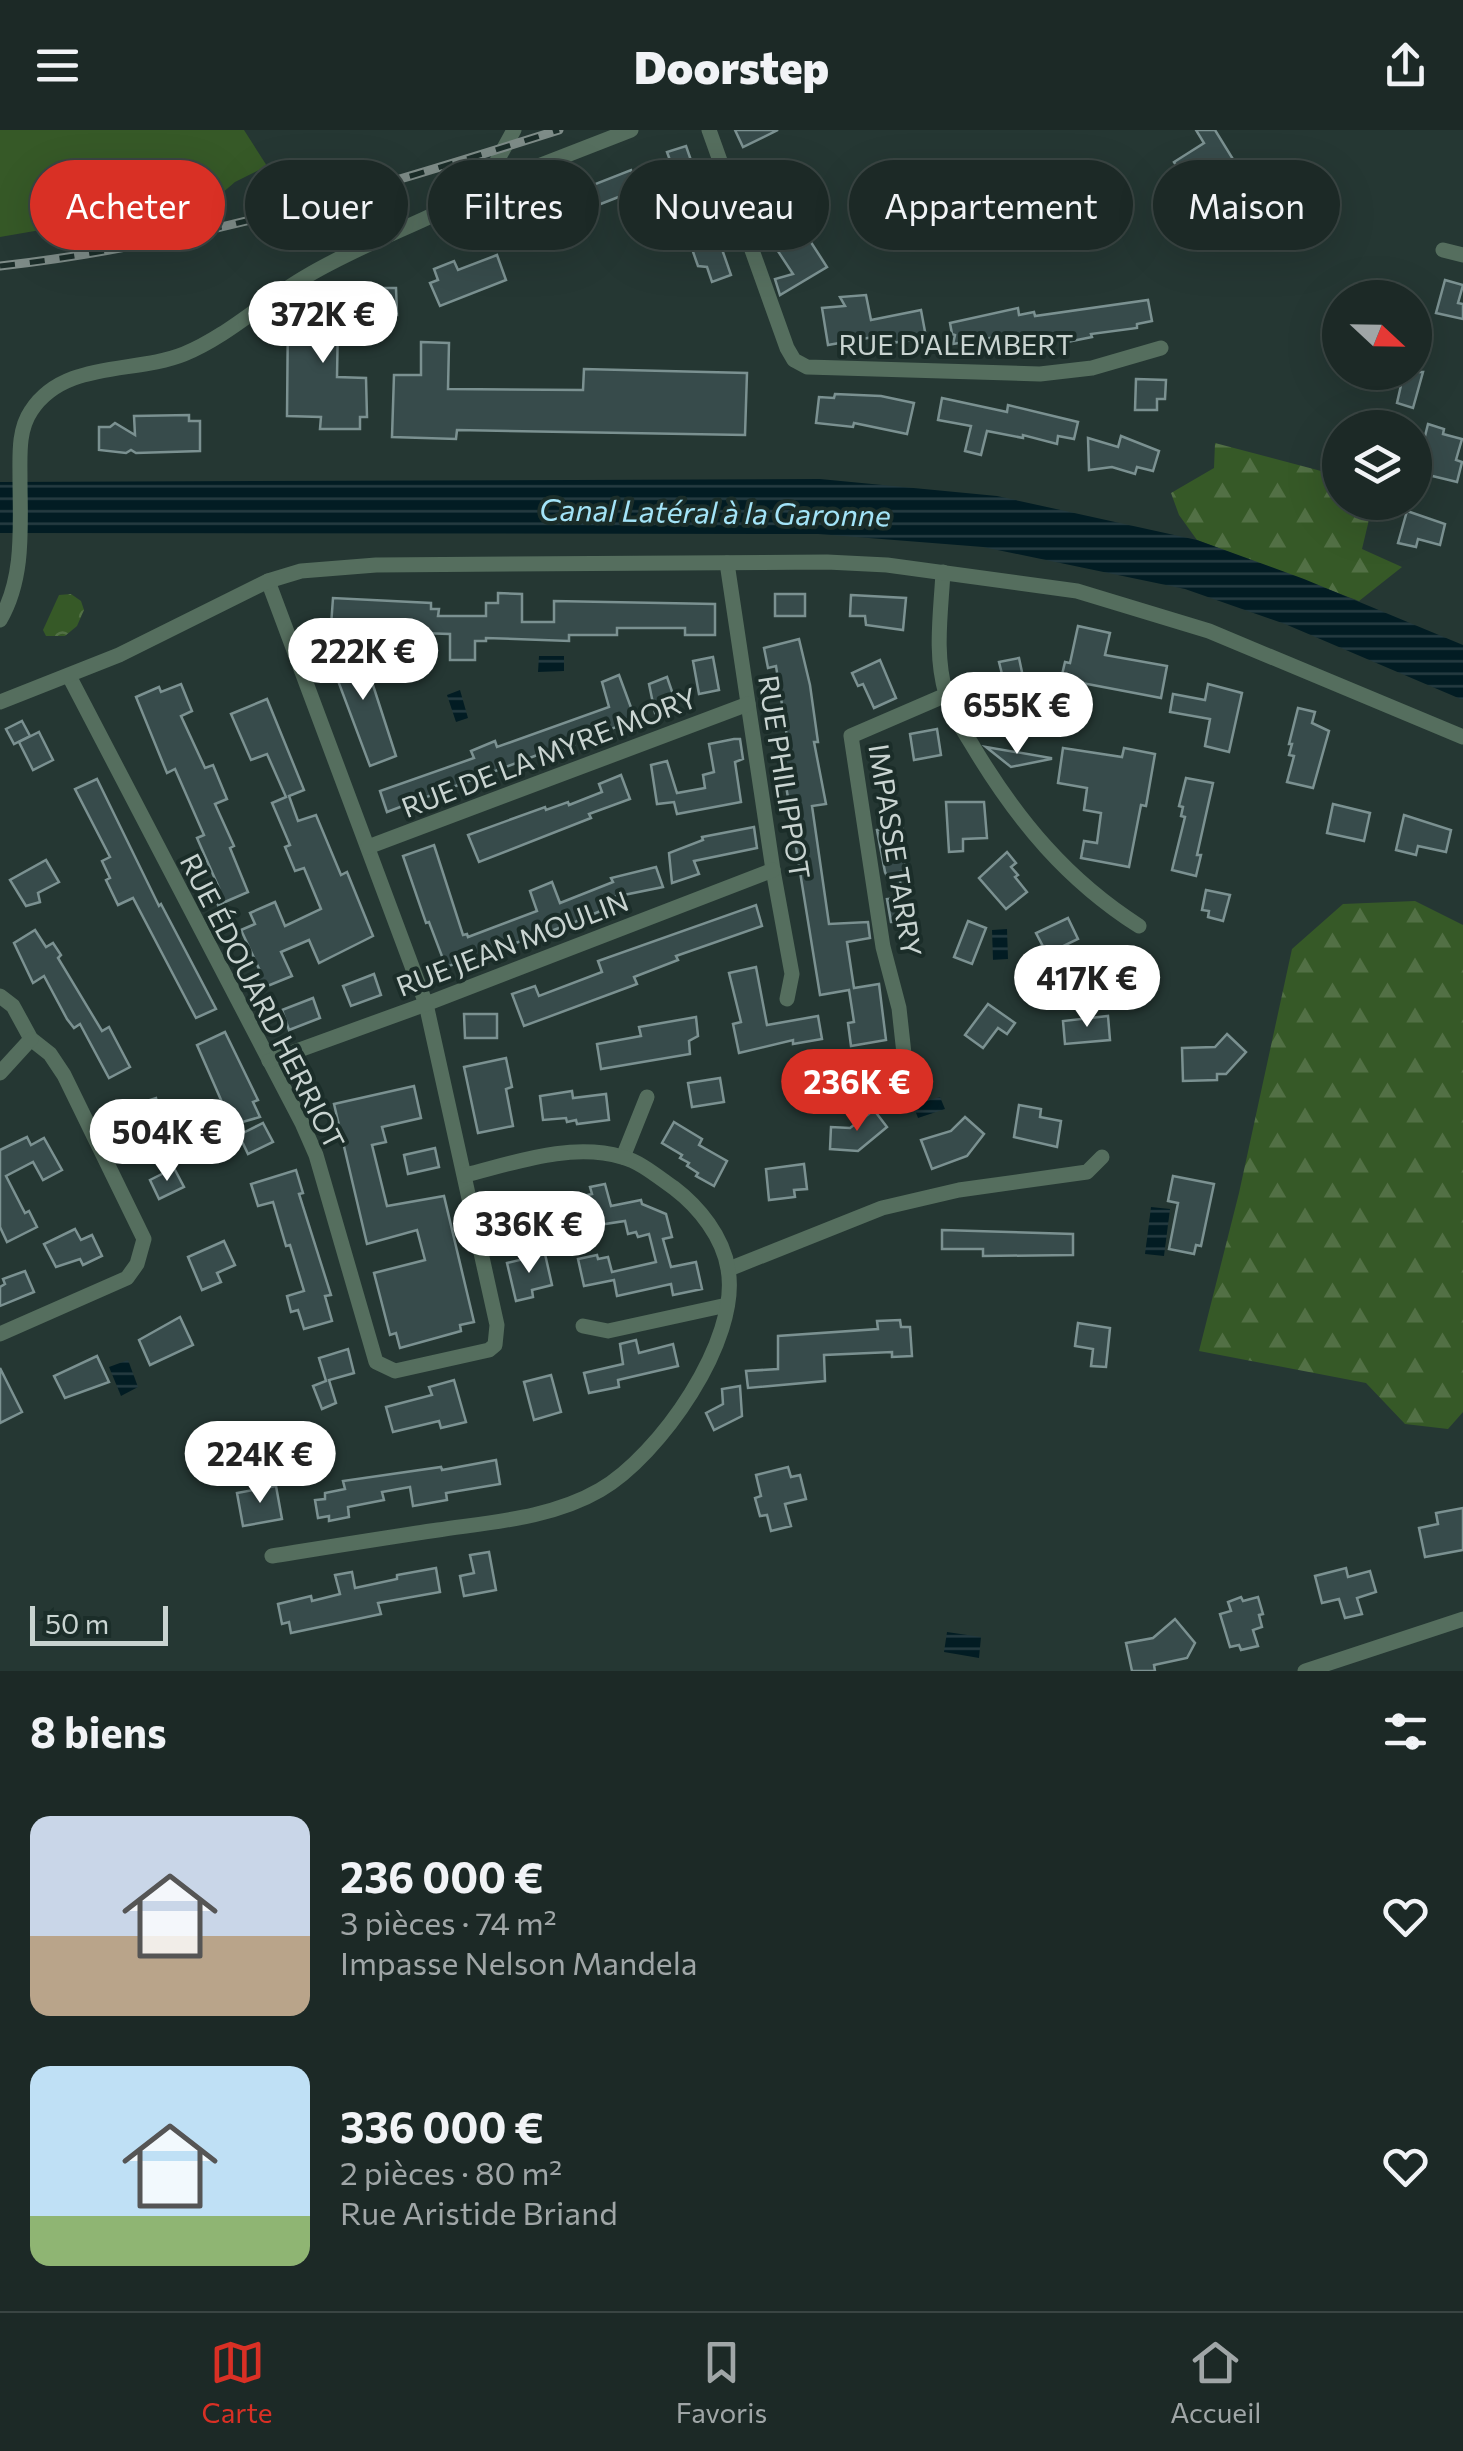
<!DOCTYPE html>
<html lang="fr">
<head>
<meta charset="utf-8">
<style>
	body { margin:0; font-family:Commissioner,sans-serif; background:#293532; color:#f1f3f6; height:100vh; display:flex; flex-direction:column; font-size:38px; white-space:nowrap }
	* { box-sizing:border-box; margin:0 }
	p { font-size:32px; color:#a0a6a7 }
	.icon { flex:none; width:55px; height:55px; fill:none; stroke:currentColor; stroke-width:2; stroke-linecap:round; stroke-linejoin:round }
	.map { position:relative; height:1541px; overflow:hidden }
	.panel { display:flex; flex-direction:column; background:#1c2926; flex:1 }
	.panel>* { flex:none }
	.guide { position:absolute; left:30px; top:30px; width:1405px; height:90px; display:flex; gap:20px }
	.needle { width:65px; rotate:112deg }
	.tools { position:absolute; left:1322px; top:150px; display:grid; gap:20px }
	.tools a { display:grid; place-items:center; width:110px; height:110px; border-radius:50%; background:#1c2926; box-shadow:0 10px 40px #0002,0 0 0 2px #3a4543; font-size:50px }
	.scale { position:absolute; left:30px; bottom:25px; width:138px; box-sizing:border-box; padding-left:10px; border:5px solid #c9d4d1; border-top:0; font-size:28px; line-height:35px; white-space:nowrap; color:#c9d4d1; -webkit-text-stroke:8px #1b2d29; paint-order:stroke }
	.price { position:absolute; translate:-50% -85px; padding:0 22px; border-radius:35px; background:#fff; color:#222; font-size:32px; line-height:65px; filter:drop-shadow(0 2px 5px #0008) }
	.price::after { content:''; position:absolute; left:50%; top:60px; width:30px; height:22px; margin-left:-15px; background:inherit; clip-path:polygon(0 0,100% 0,50% 100%) }
	.price.on { background:#d93025; color:#fff }
	ul { padding:0; list-style:none }
	li { display:flex; align-items:center; gap:30px; height:250px; padding:0 30px }
	li span { display:grid; place-items:center; flex:none; width:280px; height:200px; border-radius:20px; color:#555 }
	li>.icon { margin-inline-start:auto }
	span .icon { width:120px; height:120px; fill:#fffc; stroke-width:1 }
	li b { font-size:42px }
	h2 { display:flex; justify-content:space-between; align-items:center; height:120px; padding:0 30px; font-size:42px }
	.chip { padding:0 35px; border-radius:45px; background:#1c2926; box-shadow:0 10px 40px #0002,0 0 0 2px #3a4543; font-size:35px; line-height:90px }
	.chip.on { background:#d93025; color:#fff }
	header { display:flex; justify-content:space-between; align-items:center; height:130px; padding:0 30px; background:#1c2926; font-size:45px; font-weight:800 }
	.tab-bar { display:flex; justify-content:space-around; align-items:center; height:140px; border-top:2px solid #3a4543; background:#1c2926; font-size:28px; color:#a0a6a7 }
	.tab-bar a { display:grid; justify-items:center; gap:5px }
	.tab-bar .on { color:#d93025 }
	.map>svg:first-child { display:block }
</style>
</head>
<body>
<header><svg class="icon" aria-label="menu" viewBox="0 0 24 24"><path d="M4 6h16M4 12h16M4 18h16"/></svg>Doorstep<svg class="icon" aria-label="share" viewBox="0 0 24 24"><path d="M12 15V3M7 8l5-5 5 5M5 13v7h14v-7"/></svg></header>
<div class="map">
<svg width="1463" height="1541" viewBox="0 0 1463 1541">
	<defs>
		<pattern id="forest-firs" width="22" height="20" patternUnits="userSpaceOnUse" patternTransform="scale(2.5)"><rect width="22" height="20" fill="#365927"/><path d="M5 1l3.5 6h-7zM16 11l3.5 6h-7z" fill="#527045"/></pattern>
		<pattern id="park-crowns" width="20" height="18" patternUnits="userSpaceOnUse" patternTransform="scale(2.5)"><rect width="20" height="18" fill="#365927"/><path d="M2 6a3 3 0 1 1 6 0M12 15a3 3 0 1 1 6 0" fill="none" stroke="#527045"/></pattern>
		<pattern id="water-rules" width="6" height="5" patternUnits="userSpaceOnUse" patternTransform="scale(2.5)"><rect width="6" height="5" fill="#021c23"/><path d="M0 2.5h6" fill="none" stroke="#263c42"/></pattern>
	</defs>
	<rect width="100%" height="100%" fill="#253733"/>
	<g fill="url(#forest-firs)">
		<polygon points="1215,313 1340,346 1340,372 1373,373 1362,419 1402,437 1359,471 1197,410 1179,385 1171,363 1214,338"/>
		<polygon points="1415,771 1463,795 1463,1282 1448,1299 1405,1294 1366,1253 1199,1221 1239,1063 1292,819 1343,774"/>
	</g>
	<polygon fill="url(#park-crowns)" points="71,464 81,471 84,480 77,496 65,506 46,506 43,500 59,465"/>
	<polygon fill="#365927" points="0,0 244,0 267,36 235,52 214,70 0,107"/>
	<g fill="url(#water-rules)">
		<polygon points="820,349 997,366 1197,410 1304,449 1463,515 1463,570 1285,494 1185,459 983,417 818,404 0,403 0,352"/>
		<polygon points="539,526 564,526 564,541 538,542"/>
		<polygon points="460,560 468,588 456,592 447,565"/>
		<polygon points="1007,799 1008,829 993,830 992,800"/>
		<polygon points="940,967 945,979 918,988 913,975"/>
		<polygon points="1151,1077 1170,1079 1164,1126 1145,1124"/>
		<polygon points="128,1230 138,1257 121,1266 109,1237"/>
		<polygon points="947,1502 981,1507 979,1528 944,1522"/>
	</g>
	<g fill="#374b4b" stroke="#7b9191" stroke-width="2.5">
		<polygon points="735,0 778,0 743,17"/>
		<polygon points="1196,0 1215,0 1236,34 1208,52 1203,43 1188,53 1174,32 1204,13"/>
		<polygon points="686,16 731,145 712,152 707,137 698,136 691,116 699,114 686,78 681,80 669,49 676,47 667,22"/>
		<polygon points="631,40 639,59 511,109 504,90"/>
		<polygon points="795,98 800,106 805,103 827,137 780,165 775,149 793,144 772,112"/>
		<polygon points="497,125 506,150 440,176 430,153 438,150 434,139 454,131 458,140"/>
		<polygon points="1445,150 1463,155 1458,173 1463,174 1463,189 1436,183"/>
		<polygon points="370,158 396,158 397,185 369,184"/>
		<polygon points="319,159 339,159 338,172 359,171 358,190 338,190 337,247 366,248 367,287 360,287 360,299 320,299 321,287 287,286 288,181 318,181"/>
		<polygon points="866,165 871,190 921,180 926,207 887,214 885,205 828,215 822,178 845,176 840,167"/>
		<polygon points="1148,170 1152,191 1137,194 1137,198 1091,204 1092,207 1062,213 1061,208 1021,215 1020,210 997,215 996,207 953,214 955,205 952,204 950,193 1018,178 1019,185 1034,182 1035,186"/>
		<polygon points="421,212 449,213 448,259 583,260 584,239 747,243 745,305 457,300 456,309 392,307 394,245 421,245"/>
		<polygon points="1404,242 1423,242 1413,278 1397,273"/>
		<polygon points="1136,249 1166,250 1165,269 1157,269 1157,280 1135,280"/>
		<polygon points="835,264 881,266 914,273 907,304 854,293 853,297 816,293 819,267 834,268"/>
		<polygon points="942,268 1007,282 1008,275 1078,292 1074,309 1058,306 1057,314 1023,305 1023,308 987,301 981,325 965,321 971,296 938,290"/>
		<polygon points="189,285 189,291 200,291 200,321 136,323 131,320 126,323 99,320 99,297 110,297 115,293 135,305 134,286"/>
		<polygon points="1428,294 1444,299 1443,304 1462,309 1456,330 1462,332 1457,352 1416,342"/>
		<polygon points="1121,306 1159,321 1153,341 1137,337 1135,344 1112,337 1089,340 1088,308 1118,317"/>
		<polygon points="1407,381 1445,394 1440,415 1418,409 1416,417 1398,413"/>
		<polygon points="498,463 522,464 522,492 554,492 554,471 715,474 715,505 685,505 685,498 617,498 617,505 569,505 569,511 486,508 486,511 475,511 475,530 450,530 450,504 384,502 394,498 352,495 353,498 331,496 333,468 431,473 431,479 439,479 438,486 486,486 486,473 498,473"/>
		<rect x="775" y="464" width="30" height="22"/>
		<polygon points="851,465 906,468 903,500 866,495 865,486 850,486"/>
		<polygon points="1078,496 1110,503 1105,525 1167,536 1161,568 1061,549 1065,532 1070,533"/>
		<polygon points="799,509 810,555 818,612 814,612 826,674 812,676 829,794 868,792 870,808 847,812 854,858 879,854 886,910 851,916 848,893 854,892 849,860 820,865 782,631 779,631 776,611 787,607 776,536 768,538 764,518"/>
		<polygon points="359,512 396,626 370,636 328,524"/>
		<polygon points="713,527 719,560 699,564 693,531"/>
		<polygon points="1019,528 1026,561 988,568 984,547 1002,544 999,532"/>
		<polygon points="880,530 896,568 874,578 863,554 858,556 852,543"/>
		<polygon points="619,545 636,591 572,611 574,615 541,627 540,624 387,682 380,661 474,628 471,621 495,611 497,617 609,577 602,552"/>
		<polygon points="667,547 677,576 655,583 649,554"/>
		<polygon points="181,554 192,581 181,586 205,638 213,635 227,669 215,674 234,716 230,718 248,762 218,775 212,762 219,758 197,708 204,705 175,639 167,643 136,567 159,557 161,562"/>
		<polygon points="1208,554 1242,563 1229,622 1205,616 1210,589 1170,582 1173,564 1205,570"/>
		<polygon points="267,569 304,660 289,666 298,691 316,685 341,745 347,742 373,806 319,833 309,810 281,822 292,846 260,859 255,845 261,843 241,800 255,794 250,783 275,772 285,796 321,779 304,738 295,741 285,717 290,715 272,673 286,667 267,624 251,630 231,584"/>
		<polygon points="1298,578 1315,582 1312,593 1329,601 1313,658 1287,652 1294,626 1289,625 1292,614 1289,614"/>
		<polygon points="22,591 30,606 14,614 6,599"/>
		<polygon points="937,599 941,625 914,630 910,604"/>
		<polygon points="39,602 53,630 33,640 19,612"/>
		<polygon points="734,609 740,609 743,629 735,632 741,672 677,684 674,672 657,674 651,635 667,631 677,663 705,658 703,645 714,642 709,614"/>
		<polygon points="986,617 1051,628 1051,629 1011,637"/>
		<polygon points="1063,618 1122,627 1124,618 1155,624 1146,676 1141,675 1129,737 1081,728 1084,711 1097,713 1101,683 1084,680 1087,658 1058,653"/>
		<polygon points="621,645 630,669 589,684 591,688 479,732 468,705 545,677 546,680 568,672 569,675 602,662 599,654"/>
		<polygon points="1186,648 1213,653 1197,725 1201,725 1196,746 1172,740 1185,687 1181,686 1183,677 1179,676"/>
		<polygon points="97,649 159,776 161,774 216,879 196,888 133,768 118,775 106,750 110,748 102,731 110,727 75,659"/>
		<polygon points="946,672 984,672 987,708 963,709 963,721 949,722"/>
		<polygon points="1333,674 1370,683 1364,711 1327,703"/>
		<polygon points="1404,685 1451,700 1446,722 1418,716 1416,725 1396,720"/>
		<polygon points="902,696 906,741 900,742 901,792 891,792 887,769 897,768 885,742 877,700"/>
		<polygon points="754,697 757,718 694,731 699,744 672,753 669,723 703,710 702,707"/>
		<polygon points="434,715 463,805 467,804 468,807 537,781 530,761 552,752 560,773 613,752 611,748 656,737 663,757 609,768 612,776 568,795 446,837 429,792 426,793 403,726"/>
		<polygon points="1007,722 1016,733 1011,737 1018,745 1015,747 1027,762 1006,779 979,748"/>
		<polygon points="46,730 59,752 38,763 40,772 26,776 10,750"/>
		<polygon points="1206,760 1230,765 1223,791 1208,787 1209,781 1202,780"/>
		<polygon points="756,775 762,796 676,826 678,830 634,847 637,854 524,896 512,864 535,856 539,866 602,842 598,831"/>
		<polygon points="1068,788 1078,809 1047,824 1036,803"/>
		<polygon points="968,791 986,798 972,834 954,827"/>
		<polygon points="35,800 46,817 53,813 61,825 58,828 102,901 109,897 130,937 109,948 80,894 74,898 67,889 44,846 33,853 14,813"/>
		<polygon points="756,837 767,895 818,886 822,909 793,914 793,910 739,923 733,894 741,892 729,843"/>
		<polygon points="374,844 381,865 351,876 343,856"/>
		<polygon points="313,868 320,888 289,900 282,880"/>
		<polygon points="988,874 1015,893 1007,904 998,898 983,918 965,905"/>
		<polygon points="464,884 497,884 497,908 465,908"/>
		<polygon points="1108,886 1110,910 1065,914 1063,891"/>
		<polygon points="696,887 698,906 689,911 690,924 601,939 597,914 641,906 639,897"/>
		<polygon points="225,902 258,970 253,972 260,987 232,995 197,915"/>
		<polygon points="1227,904 1246,922 1226,944 1217,944 1217,950 1183,951 1182,918 1215,917"/>
		<polygon points="506,928 512,957 506,959 513,996 478,1003 464,937"/>
		<polygon points="720,948 724,972 692,977 688,953"/>
		<polygon points="414,956 421,988 382,997 386,1012 372,1015 387,1076 444,1066 474,1192 460,1195 461,1201 400,1218 396,1203 390,1205 374,1143 425,1130 417,1100 367,1114 334,974"/>
		<polygon points="572,961 573,968 606,964 609,990 577,994 576,990 567,992 566,988 543,990 540,966"/>
		<polygon points="156,968 163,996 155,999 160,1015 135,1021 131,1004 140,1002 139,997 143,996 137,974"/>
		<polygon points="1019,975 1041,979 1040,987 1061,991 1057,1017 1014,1007"/>
		<polygon points="874,980 887,997 858,1021 830,1019 831,997 850,998"/>
		<polygon points="965,987 984,1004 967,1026 932,1039 921,1010 951,1001"/>
		<polygon points="674,992 702,1009 699,1015 727,1031 714,1056 696,1046 698,1043 687,1036 689,1033 680,1028 682,1025 662,1013"/>
		<polygon points="263,993 273,1012 248,1024 239,1005"/>
		<polygon points="27,1007 31,1015 44,1008 62,1040 43,1050 33,1032 6,1046 25,1083 29,1081 37,1097 7,1112 0,1097 0,1020"/>
		<polygon points="435,1018 439,1037 408,1044 404,1025"/>
		<polygon points="804,1034 807,1059 794,1060 795,1067 769,1070 766,1039"/>
		<polygon points="174,1038 184,1057 159,1069 150,1050"/>
		<polygon points="296,1040 303,1063 299,1064 331,1165 325,1166 332,1191 304,1199 298,1180 291,1182 287,1166 304,1161 290,1115 286,1116 273,1072 258,1076 251,1054"/>
		<polygon points="1173,1046 1214,1054 1201,1116 1196,1115 1194,1124 1169,1119 1178,1073 1168,1071"/>
		<polygon points="605,1054 611,1076 641,1070 642,1074 666,1084 672,1107 663,1109 671,1137 696,1132 702,1159 673,1165 671,1154 617,1166 614,1150 584,1156 578,1129 597,1125 598,1129 608,1127 612,1142 656,1132 649,1104 638,1107 636,1102 628,1104 625,1091 572,1099 565,1070 592,1064 590,1057"/>
		<polygon points="527,1063 533,1087 500,1095 494,1071"/>
		<polygon points="75,1099 81,1110 92,1105 102,1126 83,1135 80,1129 56,1137 44,1114"/>
		<polygon points="942,1100 1073,1104 1073,1125 983,1126 983,1119 942,1119"/>
		<polygon points="224,1111 235,1135 217,1143 221,1152 202,1160 188,1127"/>
		<polygon points="545,1124 552,1155 532,1160 533,1167 516,1171 507,1133"/>
		<polygon points="25,1141 34,1162 0,1176 0,1157 5,1154 3,1149"/>
		<polygon points="180,1187 193,1215 150,1235 139,1210"/>
		<polygon points="900,1190 901,1197 910,1197 912,1226 892,1227 892,1222 824,1225 825,1251 748,1258 746,1241 778,1239 778,1206 878,1199 877,1191"/>
		<polygon points="1078,1193 1110,1198 1106,1237 1091,1236 1093,1219 1075,1216"/>
		<polygon points="636,1210 639,1223 673,1214 678,1236 618,1250 619,1257 589,1263 584,1243 623,1234 620,1214"/>
		<polygon points="348,1219 354,1243 329,1250 336,1273 322,1279 313,1256 326,1251 319,1228"/>
		<polygon points="97,1226 109,1252 65,1268 54,1246"/>
		<polygon points="0,1238 22,1282 0,1293"/>
		<polygon points="551,1245 561,1282 534,1290 524,1252"/>
		<polygon points="454,1250 466,1292 441,1298 439,1291 393,1302 386,1277 432,1265 429,1257"/>
		<polygon points="740,1256 742,1286 714,1300 706,1283 723,1274 722,1259"/>
		<polygon points="496,1330 500,1354 446,1363 447,1370 413,1376 410,1357 382,1362 384,1370 348,1377 349,1387 329,1391 329,1386 318,1388 315,1370 325,1369 325,1363 345,1359 343,1351 441,1337 442,1340"/>
		<polygon points="788,1337 791,1347 800,1345 806,1369 785,1374 791,1396 771,1401 767,1385 760,1386 755,1368 761,1366 756,1345"/>
		<polygon points="276,1356 282,1389 243,1396 237,1363"/>
		<polygon points="1463,1378 1463,1420 1425,1427 1419,1398 1438,1394 1436,1383"/>
		<polygon points="489,1422 496,1460 464,1466 460,1446 474,1443 470,1425"/>
		<polygon points="436,1438 440,1462 378,1473 381,1484 291,1503 289,1492 282,1494 278,1474 311,1466 312,1471 340,1464 335,1445 352,1442 355,1458 397,1449 397,1445"/>
		<polygon points="1346,1438 1348,1447 1370,1441 1376,1462 1357,1468 1362,1484 1345,1488 1339,1469 1322,1473 1315,1446"/>
		<polygon points="1241,1467 1243,1471 1258,1467 1263,1484 1259,1485 1262,1497 1253,1500 1258,1516 1241,1520 1239,1515 1230,1517 1220,1484 1231,1481 1228,1472"/>
		<polygon points="1175,1489 1195,1513 1187,1528 1154,1535 1155,1541 1132,1541 1126,1513 1153,1508"/>
	</g>
	<g fill="none" stroke-linecap="round" stroke-linejoin="round">
		<g stroke="#556e5e" stroke-width="15">
			<polyline points="709,0 787,218 794,230 807,237 1040,244 1092,238 1161,218"/>
			<polyline points="482,58 631,0"/>
			<polyline points="1443,120 1463,125"/>
			<polyline points="727,433 773,740 792,844 787,869"/>
			<path d="M943 442C941 482 934 524 946 564 951 583 964 601 974 618 1018 691 1067 750 1139 796"/>
			<path d="M0 490C25 447 20 396 20 348 20 326 18 300 31 281 64 230 134 244 184 224 228 206 265 170 307 146 361 114 417 95 472 66L482 58 514 0"/>
			<polyline points="69,546 302,993 316,1025 376,1232 395,1241 489,1220 495,1215 497,1195 426,874 268,451"/>
			<polyline points="0,572 119,525 268,451 301,441 376,435 827,432 887,435 1077,461 1209,501 1463,607"/>
			<polyline points="368,717 748,574"/>
			<polyline points="0,866 13,876 31,909 50,924 64,945 144,1109 137,1134 127,1148 0,1204"/>
			<polyline points="269,931 426,874 773,740"/>
			<polyline points="906,942 899,878 883,817 851,606 946,565"/>
			<polyline points="0,943 31,909"/>
			<polyline points="623,1027 647,967"/>
			<polyline points="729,1139 882,1078 959,1060 1087,1042 1102,1027"/>
			<polyline points="583,1196 608,1201 727,1175"/>
			<path d="M272 1426C328 1417 383 1408 438 1400 492 1392 552 1388 600 1360 659 1326 741 1210 728 1139 723 1107 699 1077 674 1058 658 1047 641 1032 622 1027 571 1012 514 1033 465 1045"/>
			<polyline points="1305,1541 1463,1489"/>
		</g>
		<g stroke="#7e8c88" stroke-width="9">
			<path id="rail" d="M0 136C191 115 376 58 559 0"/>
		</g>
		<use href="#rail" stroke="#1b2d29" stroke-width="5" stroke-dasharray="15" stroke-linecap="butt"/>
	</g>
	<g text-anchor="middle" dominant-baseline="central" stroke-width="8" stroke-linejoin="round" paint-order="stroke">
		<g font-size="28" fill="#c9d4d1" stroke="#1b2d29">
			<text x="956" y="214">RUE D'ALEMBERT</text>
			<text transform="translate(549 622) rotate(-21)">RUE DE LA MYRE MORY</text>
			<text transform="translate(785 647) rotate(81)">RUE PHILIPPOT</text>
			<text transform="translate(896 720) rotate(81)">IMPASSE TARRY</text>
			<text transform="translate(512 813) rotate(-21)">RUE JEAN MOULIN</text>
			<text transform="translate(263 871) rotate(63)">RUE ÉDOUARD HERRIOT</text>
		</g>
		<g font-size="30" font-style="italic" fill="#a3e4f8" stroke="#1b2d29">
			<text transform="translate(715 381) rotate(1)">Canal Latéral à la Garonne</text>
		</g>
	</g>
</svg>
<div class="tools">
<a><svg class="needle" viewBox="-14 -14 28 28"><path d="M0-13l5 13h-10z" fill="#e53935"/><path d="M0 13l5-13h-10z" fill="#a0a6a7"/></svg></a>
<a><svg class="icon" aria-label="layers" viewBox="0 0 24 24"><path d="M12 4l9 5-9 5-9-5zM3 14l9 5 9-5"/></svg></a>
</div>
<div class="scale">50 m</div>
<b class="price" style="left:323px;top:236px">372K €</b>
<b class="price" style="left:363px;top:573px">222K €</b>
<b class="price" style="left:1017px;top:627px">655K €</b>
<b class="price" style="left:1087px;top:900px">417K €</b>
<b class="price on" style="left:857px;top:1004px">236K €</b>
<b class="price" style="left:167px;top:1054px">504K €</b>
<b class="price" style="left:529px;top:1146px">336K €</b>
<b class="price" style="left:260px;top:1376px">224K €</b>
<div class="guide">
<a class="chip on">Acheter</a>
<a class="chip">Louer</a>
<a class="chip">Filtres</a>
<a class="chip">Nouveau</a>
<a class="chip">Appartement</a>
<a class="chip">Maison</a>
</div>
</div>
<section class="panel">
<h2>8 biens<svg class="icon" aria-label="filters" viewBox="0 0 24 24"><path d="M4 7h16M4 17h16"/><circle cx="9" cy="7" r="2"/><circle cx="15" cy="17" r="2"/></svg></h2>
<ul>
<li><span style="background:linear-gradient(#c9d6e8 60%,#b9a48a 0)"><svg class="icon" aria-label="home" viewBox="0 0 24 24"><path d="M3 11l9-7 9 7M6 9v11h12V9"/></svg></span><div><b>236 000 €</b><p>3 pièces · 74 m²</p><p>Impasse Nelson Mandela</p></div><svg class="icon" aria-label="heart" viewBox="0 0 24 24"><path d="M12 20l-8-8c-3-5 5-10 8-4 3-6 11-1 8 4z"/></svg></li>
<li><span style="background:linear-gradient(#bfe0f5 75%,#8fb573 0)"><svg class="icon" aria-label="home" viewBox="0 0 24 24"><path d="M3 11l9-7 9 7M6 9v11h12V9"/></svg></span><div><b>336 000 €</b><p>2 pièces · 80 m²</p><p>Rue Aristide Briand</p></div><svg class="icon" aria-label="heart" viewBox="0 0 24 24"><path d="M12 20l-8-8c-3-5 5-10 8-4 3-6 11-1 8 4z"/></svg></li>
</ul>
</section>
<nav class="tab-bar">
<a class="on"><svg class="icon" aria-label="map" viewBox="0 0 24 24"><path d="M3 6l6-2 6 2 6-2v14l-6 2-6-2-6 2zM9 4v14M15 6v14"/></svg>Carte</a>
<a><svg class="icon" aria-label="saved" viewBox="0 0 24 24"><path d="M7 4h10v16l-5-4-5 4z"/></svg>Favoris</a>
<a><svg class="icon" aria-label="home" viewBox="0 0 24 24"><path d="M3 11l9-7 9 7M6 9v11h12V9"/></svg>Accueil</a>
</nav>
</body>
</html>
